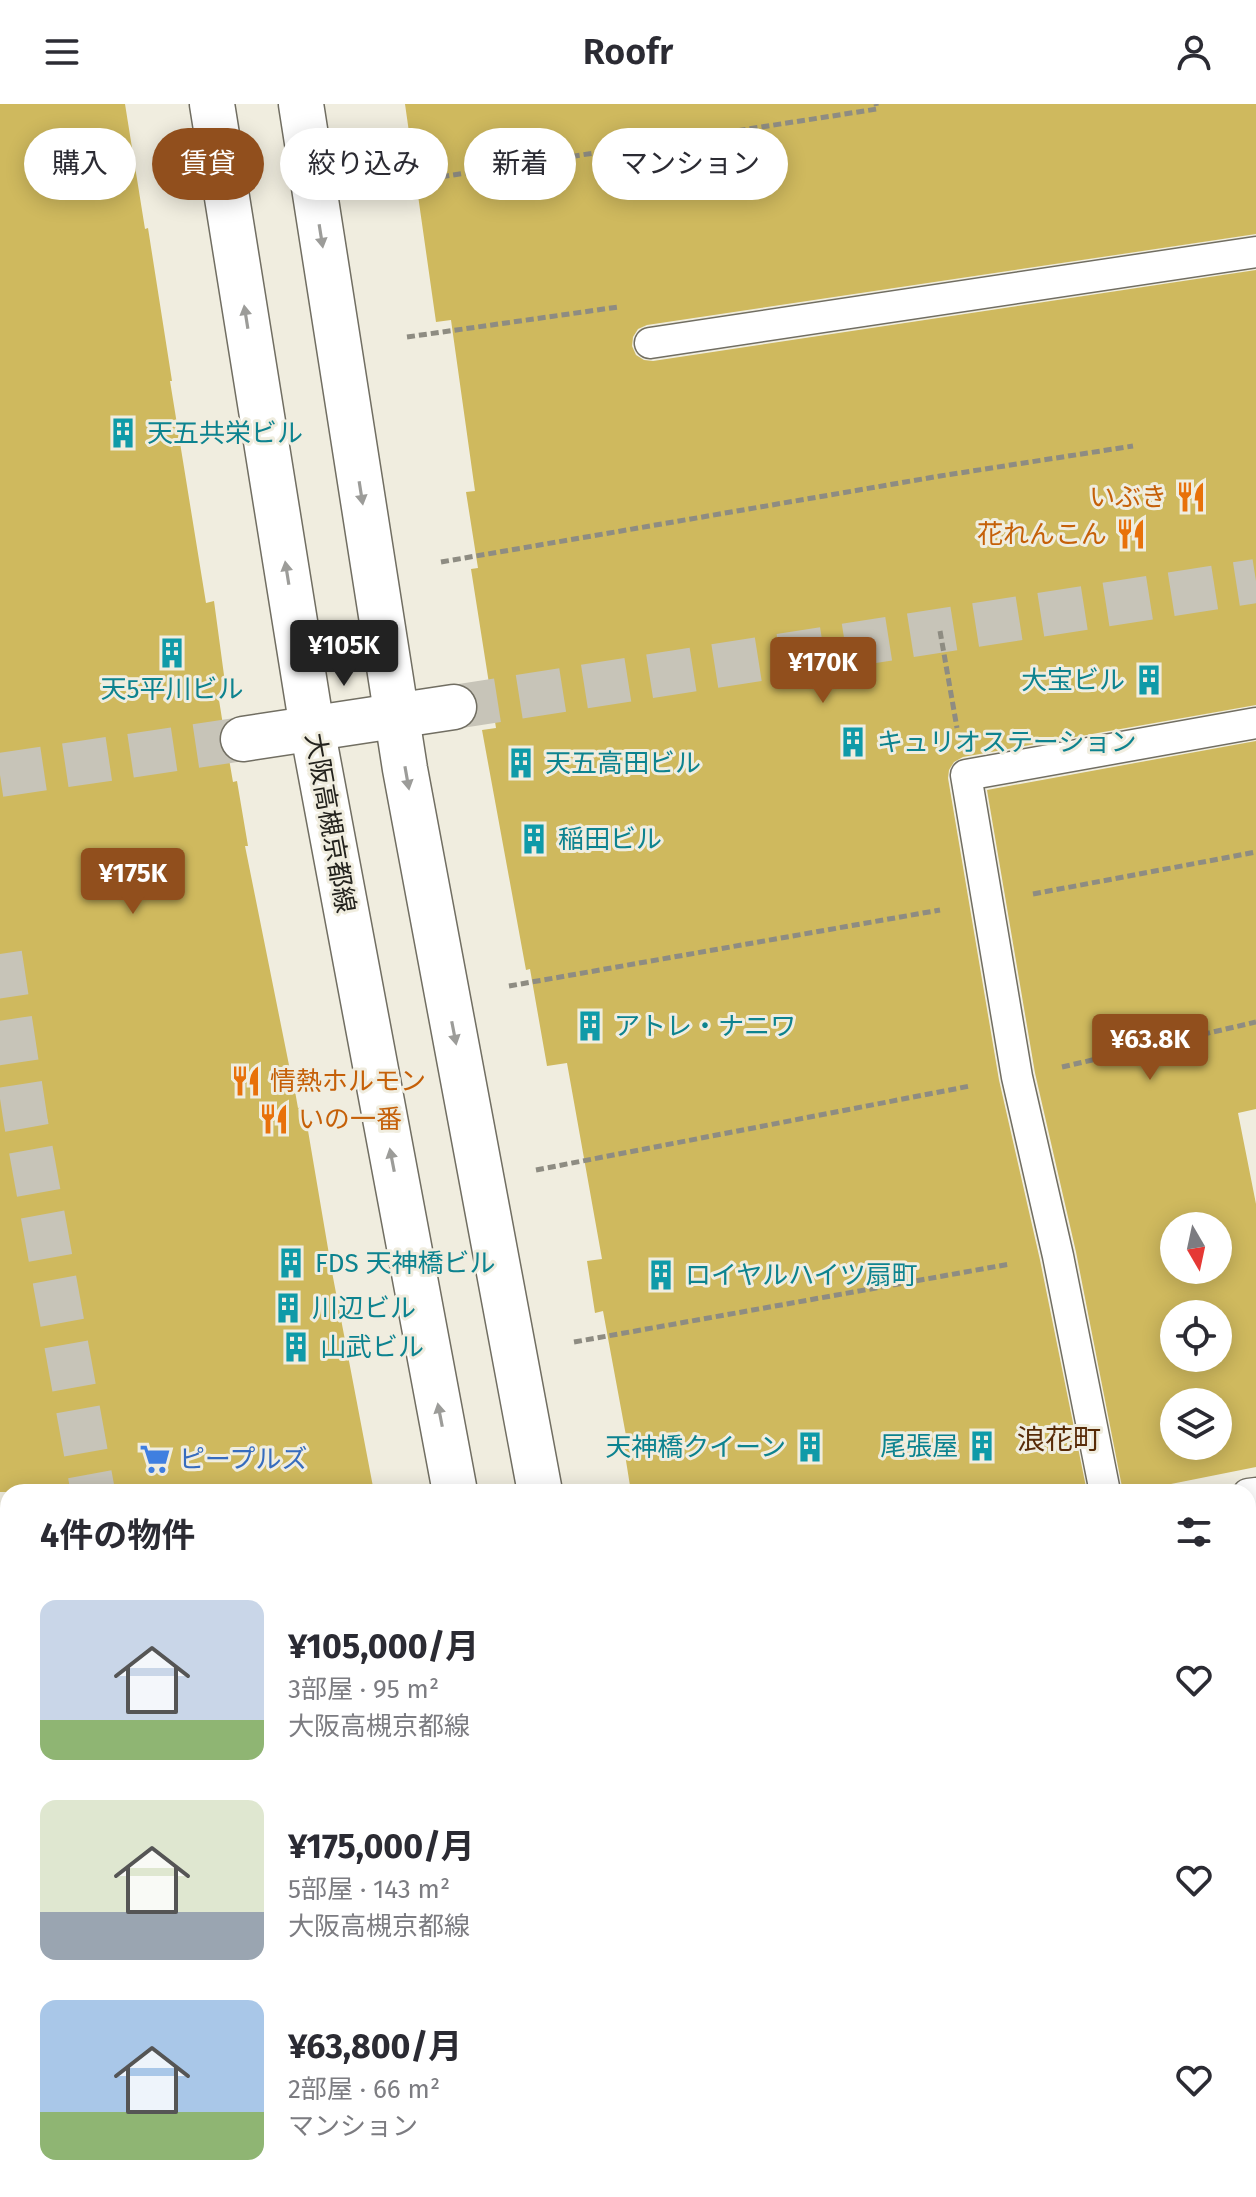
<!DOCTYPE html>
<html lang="ja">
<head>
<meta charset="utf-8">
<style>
	body { margin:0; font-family:"Fira Sans","Noto Sans JP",sans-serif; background:#f2f2f3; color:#2b2b33; height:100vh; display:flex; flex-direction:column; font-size:30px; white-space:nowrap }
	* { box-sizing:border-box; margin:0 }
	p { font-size:26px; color:#7c7c81 }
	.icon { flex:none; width:44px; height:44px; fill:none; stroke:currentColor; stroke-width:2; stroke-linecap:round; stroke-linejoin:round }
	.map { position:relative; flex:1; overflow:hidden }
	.sheet { position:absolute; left:0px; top:1380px; width:1256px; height:714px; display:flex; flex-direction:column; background:#fff; border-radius:24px 24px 0 0; box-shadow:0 4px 20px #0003 }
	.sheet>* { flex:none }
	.banner { position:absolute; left:24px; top:24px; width:800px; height:72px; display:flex; gap:16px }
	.needle { width:52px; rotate:171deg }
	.tools { position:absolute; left:1160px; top:1108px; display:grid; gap:16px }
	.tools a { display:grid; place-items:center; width:72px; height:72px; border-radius:50%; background:#fff; box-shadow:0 4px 20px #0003; font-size:40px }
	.price { position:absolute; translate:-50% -68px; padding:0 18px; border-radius:8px; background:#914f1d; color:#fff; font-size:26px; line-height:52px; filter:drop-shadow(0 2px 4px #0008) }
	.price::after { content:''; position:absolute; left:50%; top:48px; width:24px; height:18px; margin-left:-12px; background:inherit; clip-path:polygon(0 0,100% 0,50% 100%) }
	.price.current { background:#222; color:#fff }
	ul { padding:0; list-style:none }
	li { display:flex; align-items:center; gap:24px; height:200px; padding:0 40px }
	li span { display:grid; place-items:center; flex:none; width:224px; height:160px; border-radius:16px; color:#555 }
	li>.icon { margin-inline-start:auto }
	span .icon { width:96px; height:96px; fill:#fffc; stroke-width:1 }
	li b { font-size:34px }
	h2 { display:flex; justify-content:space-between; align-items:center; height:96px; padding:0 40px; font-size:34px }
	.tag { padding:0 28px; border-radius:36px; background:#fff; box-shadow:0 4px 20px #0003; font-size:28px; line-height:72px }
	.tag.current { background:#914f1d; color:#fff }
	header { display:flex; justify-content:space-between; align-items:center; height:104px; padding:0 40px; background:#fff; font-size:36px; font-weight:600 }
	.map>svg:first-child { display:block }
</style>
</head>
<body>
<header><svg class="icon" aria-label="menu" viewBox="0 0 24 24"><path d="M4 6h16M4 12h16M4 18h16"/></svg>Roofr<svg class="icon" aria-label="person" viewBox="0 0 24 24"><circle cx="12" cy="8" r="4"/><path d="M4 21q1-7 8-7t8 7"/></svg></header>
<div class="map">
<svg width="1256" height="2093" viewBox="0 0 1256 2093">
	<rect width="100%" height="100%" fill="#f0eddf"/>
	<g fill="#cfb95e" fill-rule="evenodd">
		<polygon points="0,0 125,0 145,125 148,124 172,277 170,277 206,499 214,497 226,586 219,596 223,621 220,627 218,640 223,650 229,655 233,678 237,677 248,742 245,742 290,966 291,965 298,1004 304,1003 332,1168 374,1388 0,1388"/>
		<polygon points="405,0 1256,0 1256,130 647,221 638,225 633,233 632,242 636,251 644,256 653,257 1256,166 1256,601 963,653 954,658 949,666 948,674 999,976 1040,1156 1087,1388 631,1388 623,1338 627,1337 603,1207 595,1209 587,1157 602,1155 567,959 547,962 530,865 526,866 482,626 496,624 471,465 478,464 466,388 475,387 451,216 436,218"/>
		<path d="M1256 637V1005L1238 1009 1256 1100V1363L1131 1388H1123L1076 1148 1035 969 987 686ZM1174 1122H1218V1166H1174ZM1174 1210H1218V1254H1174ZM1174 1298H1218V1342H1174Z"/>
	</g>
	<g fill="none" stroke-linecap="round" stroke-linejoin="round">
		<g stroke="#c7c4b8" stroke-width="44" stroke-dasharray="44 22" stroke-linecap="butt">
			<polyline points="454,603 1256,477"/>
			<polyline points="0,671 243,635"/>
			<polyline points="0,850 26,1019 93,1388"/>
			<polyline points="221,2086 223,2093"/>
		</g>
		<g stroke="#716e62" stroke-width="33">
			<g id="lane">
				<polyline points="650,239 1256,148"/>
				<polyline points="1105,1388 1058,1152 1017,973 966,671 1256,619"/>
				<polyline points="1248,1390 1256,1389"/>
			</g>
		</g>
		<g stroke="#716e62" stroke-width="47">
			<g id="street">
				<polyline points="243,635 454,603"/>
				<polyline points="1248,1707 1256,1705"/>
				<polyline points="0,1910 8,1908"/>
			</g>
		</g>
		<g stroke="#716e62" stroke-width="47">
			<g id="primary">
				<polyline points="212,0 312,624 455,1388"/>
				<polyline points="301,0 405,665 540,1388"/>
				<polyline points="586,2086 587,2093"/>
				<polyline points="673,2086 674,2093"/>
			</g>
		</g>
		<g stroke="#8e8c82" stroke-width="5" stroke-dasharray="8 4" stroke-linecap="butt">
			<polyline points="382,82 877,5 876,0"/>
			<polyline points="407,233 618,203"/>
			<polyline points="441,458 940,372 1133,342"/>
			<polyline points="940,527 957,624"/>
			<polyline points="1033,790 1256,748"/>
			<polyline points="509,882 940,806"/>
			<polyline points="1062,963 1256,918"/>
			<polyline points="536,1066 970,982"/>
			<polyline points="574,1238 1010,1160"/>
		</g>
		<use href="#lane" stroke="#fff" stroke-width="30"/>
		<use href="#street" stroke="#fff" stroke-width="44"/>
		<use href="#primary" stroke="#fff" stroke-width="44"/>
	</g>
	<defs><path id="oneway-solid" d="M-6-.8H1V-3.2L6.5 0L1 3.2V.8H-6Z" transform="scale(2)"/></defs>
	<g fill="#9c9c99">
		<use href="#oneway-solid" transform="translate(321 132) rotate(81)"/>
		<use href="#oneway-solid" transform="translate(246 213) rotate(-99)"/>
		<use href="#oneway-solid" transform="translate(361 389) rotate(81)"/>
		<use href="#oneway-solid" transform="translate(287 469) rotate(-99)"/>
		<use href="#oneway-solid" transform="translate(407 674) rotate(80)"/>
		<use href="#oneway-solid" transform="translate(454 929) rotate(79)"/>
		<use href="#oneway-solid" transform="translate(392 1056) rotate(-101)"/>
		<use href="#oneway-solid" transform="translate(440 1311) rotate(-101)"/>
	</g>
	<defs>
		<g id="building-bare" transform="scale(2.4)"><path d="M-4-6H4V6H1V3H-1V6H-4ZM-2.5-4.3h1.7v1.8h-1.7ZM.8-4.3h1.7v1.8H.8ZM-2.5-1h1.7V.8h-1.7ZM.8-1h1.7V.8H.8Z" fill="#0f9aa8" stroke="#f0eddf" stroke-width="2.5" paint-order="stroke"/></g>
		<g id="restaurant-bare" transform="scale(2.4)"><path d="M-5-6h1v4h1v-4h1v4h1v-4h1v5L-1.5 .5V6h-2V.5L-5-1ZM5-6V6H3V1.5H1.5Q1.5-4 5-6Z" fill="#e8710a" stroke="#f0eddf" stroke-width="2.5" paint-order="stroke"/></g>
		<g id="supermarket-bare" transform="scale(2.4)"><path d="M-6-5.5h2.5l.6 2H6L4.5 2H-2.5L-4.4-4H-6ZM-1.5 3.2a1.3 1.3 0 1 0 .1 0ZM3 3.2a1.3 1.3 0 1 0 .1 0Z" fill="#3f7fe0" stroke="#f0eddf" stroke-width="2.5" paint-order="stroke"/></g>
	</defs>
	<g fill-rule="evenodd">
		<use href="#building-bare" x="123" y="329"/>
		<use href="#restaurant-bare" x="1191" y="393"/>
		<use href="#restaurant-bare" x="1131" y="430"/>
		<use href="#building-bare" x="172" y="549"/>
		<use href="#building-bare" x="1149" y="576"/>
		<use href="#building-bare" x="853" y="638"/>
		<use href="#building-bare" x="521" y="659"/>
		<use href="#building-bare" x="534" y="735"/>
		<use href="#building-bare" x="590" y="922"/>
		<use href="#restaurant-bare" x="246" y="977"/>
		<use href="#restaurant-bare" x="274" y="1015"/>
		<use href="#building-bare" x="291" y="1159"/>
		<use href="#building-bare" x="661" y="1171"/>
		<use href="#building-bare" x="288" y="1204"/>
		<use href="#building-bare" x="296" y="1243"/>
		<use href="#building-bare" x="982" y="1342"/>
		<use href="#building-bare" x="810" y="1343"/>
		<use href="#supermarket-bare" x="155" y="1355"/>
	</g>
	<g text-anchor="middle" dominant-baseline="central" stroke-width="6" stroke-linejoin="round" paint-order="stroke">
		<g font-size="26" fill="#0d838f" stroke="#f0eddf" text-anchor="start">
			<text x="147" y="329">天五共栄ビル</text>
			<text x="1125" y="576" text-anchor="end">大宝ビル</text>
			<text x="172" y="585" text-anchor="middle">天5平川ビル</text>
			<text x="877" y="638">キュリオステーション</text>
			<text x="545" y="659">天五高田ビル</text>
			<text x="558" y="735">稲田ビル</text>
			<text x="614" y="922">アトレ・ナニワ</text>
			<text x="315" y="1159">FDS 天神橋ビル</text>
			<text x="685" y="1171">ロイヤルハイツ扇町</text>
			<text x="312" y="1204">川辺ビル</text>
			<text x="320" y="1243">山武ビル</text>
			<text x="958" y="1342" text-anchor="end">尾張屋</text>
			<text x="786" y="1343" text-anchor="end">天神橋クイーン</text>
		</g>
		<g font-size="26" fill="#c56008" stroke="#f0eddf" text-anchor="end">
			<text x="1167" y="393">いぶき</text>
			<text x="1107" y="430">花れんこん</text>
			<text x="270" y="977" text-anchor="start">情熱ホルモン</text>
			<text x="298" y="1015" text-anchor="start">いの一番</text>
		</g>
		<g font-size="26" fill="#23221d" stroke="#f0eddf">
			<text transform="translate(330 719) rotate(80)">大阪高槻京都線</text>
		</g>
		<g font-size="26" fill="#366cbe" stroke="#f0eddf" text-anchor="start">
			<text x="179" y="1355">ピープルズ</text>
		</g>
		<g font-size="28" fill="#582b07" stroke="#f0eddf">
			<text x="1059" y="1335">浪花町</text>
		</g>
	</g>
</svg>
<div class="tools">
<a><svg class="needle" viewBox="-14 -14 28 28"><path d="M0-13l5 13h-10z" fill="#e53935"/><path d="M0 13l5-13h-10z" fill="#7c7c81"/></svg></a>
<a><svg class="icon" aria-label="locate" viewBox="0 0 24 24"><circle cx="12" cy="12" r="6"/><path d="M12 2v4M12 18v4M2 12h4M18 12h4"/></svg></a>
<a><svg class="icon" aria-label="layers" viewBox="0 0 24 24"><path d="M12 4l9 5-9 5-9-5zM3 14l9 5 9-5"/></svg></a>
</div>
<b class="price current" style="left:344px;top:584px">¥105K</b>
<b class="price" style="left:823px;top:601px">¥170K</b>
<b class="price" style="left:133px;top:812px">¥175K</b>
<b class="price" style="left:1150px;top:978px">¥63.8K</b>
<div class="banner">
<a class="tag">購入</a>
<a class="tag current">賃貸</a>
<a class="tag">絞り込み</a>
<a class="tag">新着</a>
<a class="tag">マンション</a>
</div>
<section class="sheet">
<h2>4件の物件<svg class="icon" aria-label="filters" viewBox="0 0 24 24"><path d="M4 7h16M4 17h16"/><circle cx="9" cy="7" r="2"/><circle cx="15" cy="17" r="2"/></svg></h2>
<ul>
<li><span style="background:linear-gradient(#c9d6e8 75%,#8fb573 0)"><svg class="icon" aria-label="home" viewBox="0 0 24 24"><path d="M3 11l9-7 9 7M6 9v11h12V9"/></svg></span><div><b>¥105,000/月</b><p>3部屋 · 95 m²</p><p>大阪高槻京都線</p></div><svg class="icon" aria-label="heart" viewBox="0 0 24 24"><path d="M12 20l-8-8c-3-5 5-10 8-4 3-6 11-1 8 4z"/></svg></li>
<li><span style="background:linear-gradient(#dfe7d0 70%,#9aa5b1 0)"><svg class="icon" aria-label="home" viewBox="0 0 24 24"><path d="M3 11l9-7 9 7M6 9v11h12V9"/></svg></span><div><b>¥175,000/月</b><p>5部屋 · 143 m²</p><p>大阪高槻京都線</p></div><svg class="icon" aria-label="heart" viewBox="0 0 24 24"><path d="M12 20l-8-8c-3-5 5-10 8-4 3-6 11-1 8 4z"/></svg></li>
<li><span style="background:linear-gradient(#a9c7e8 70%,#8fb573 0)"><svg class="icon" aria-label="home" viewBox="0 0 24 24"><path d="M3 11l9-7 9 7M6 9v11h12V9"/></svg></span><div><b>¥63,800/月</b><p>2部屋 · 66 m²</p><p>マンション</p></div><svg class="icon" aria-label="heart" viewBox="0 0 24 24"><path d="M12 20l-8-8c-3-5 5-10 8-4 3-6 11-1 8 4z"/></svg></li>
</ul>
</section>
</div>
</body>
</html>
